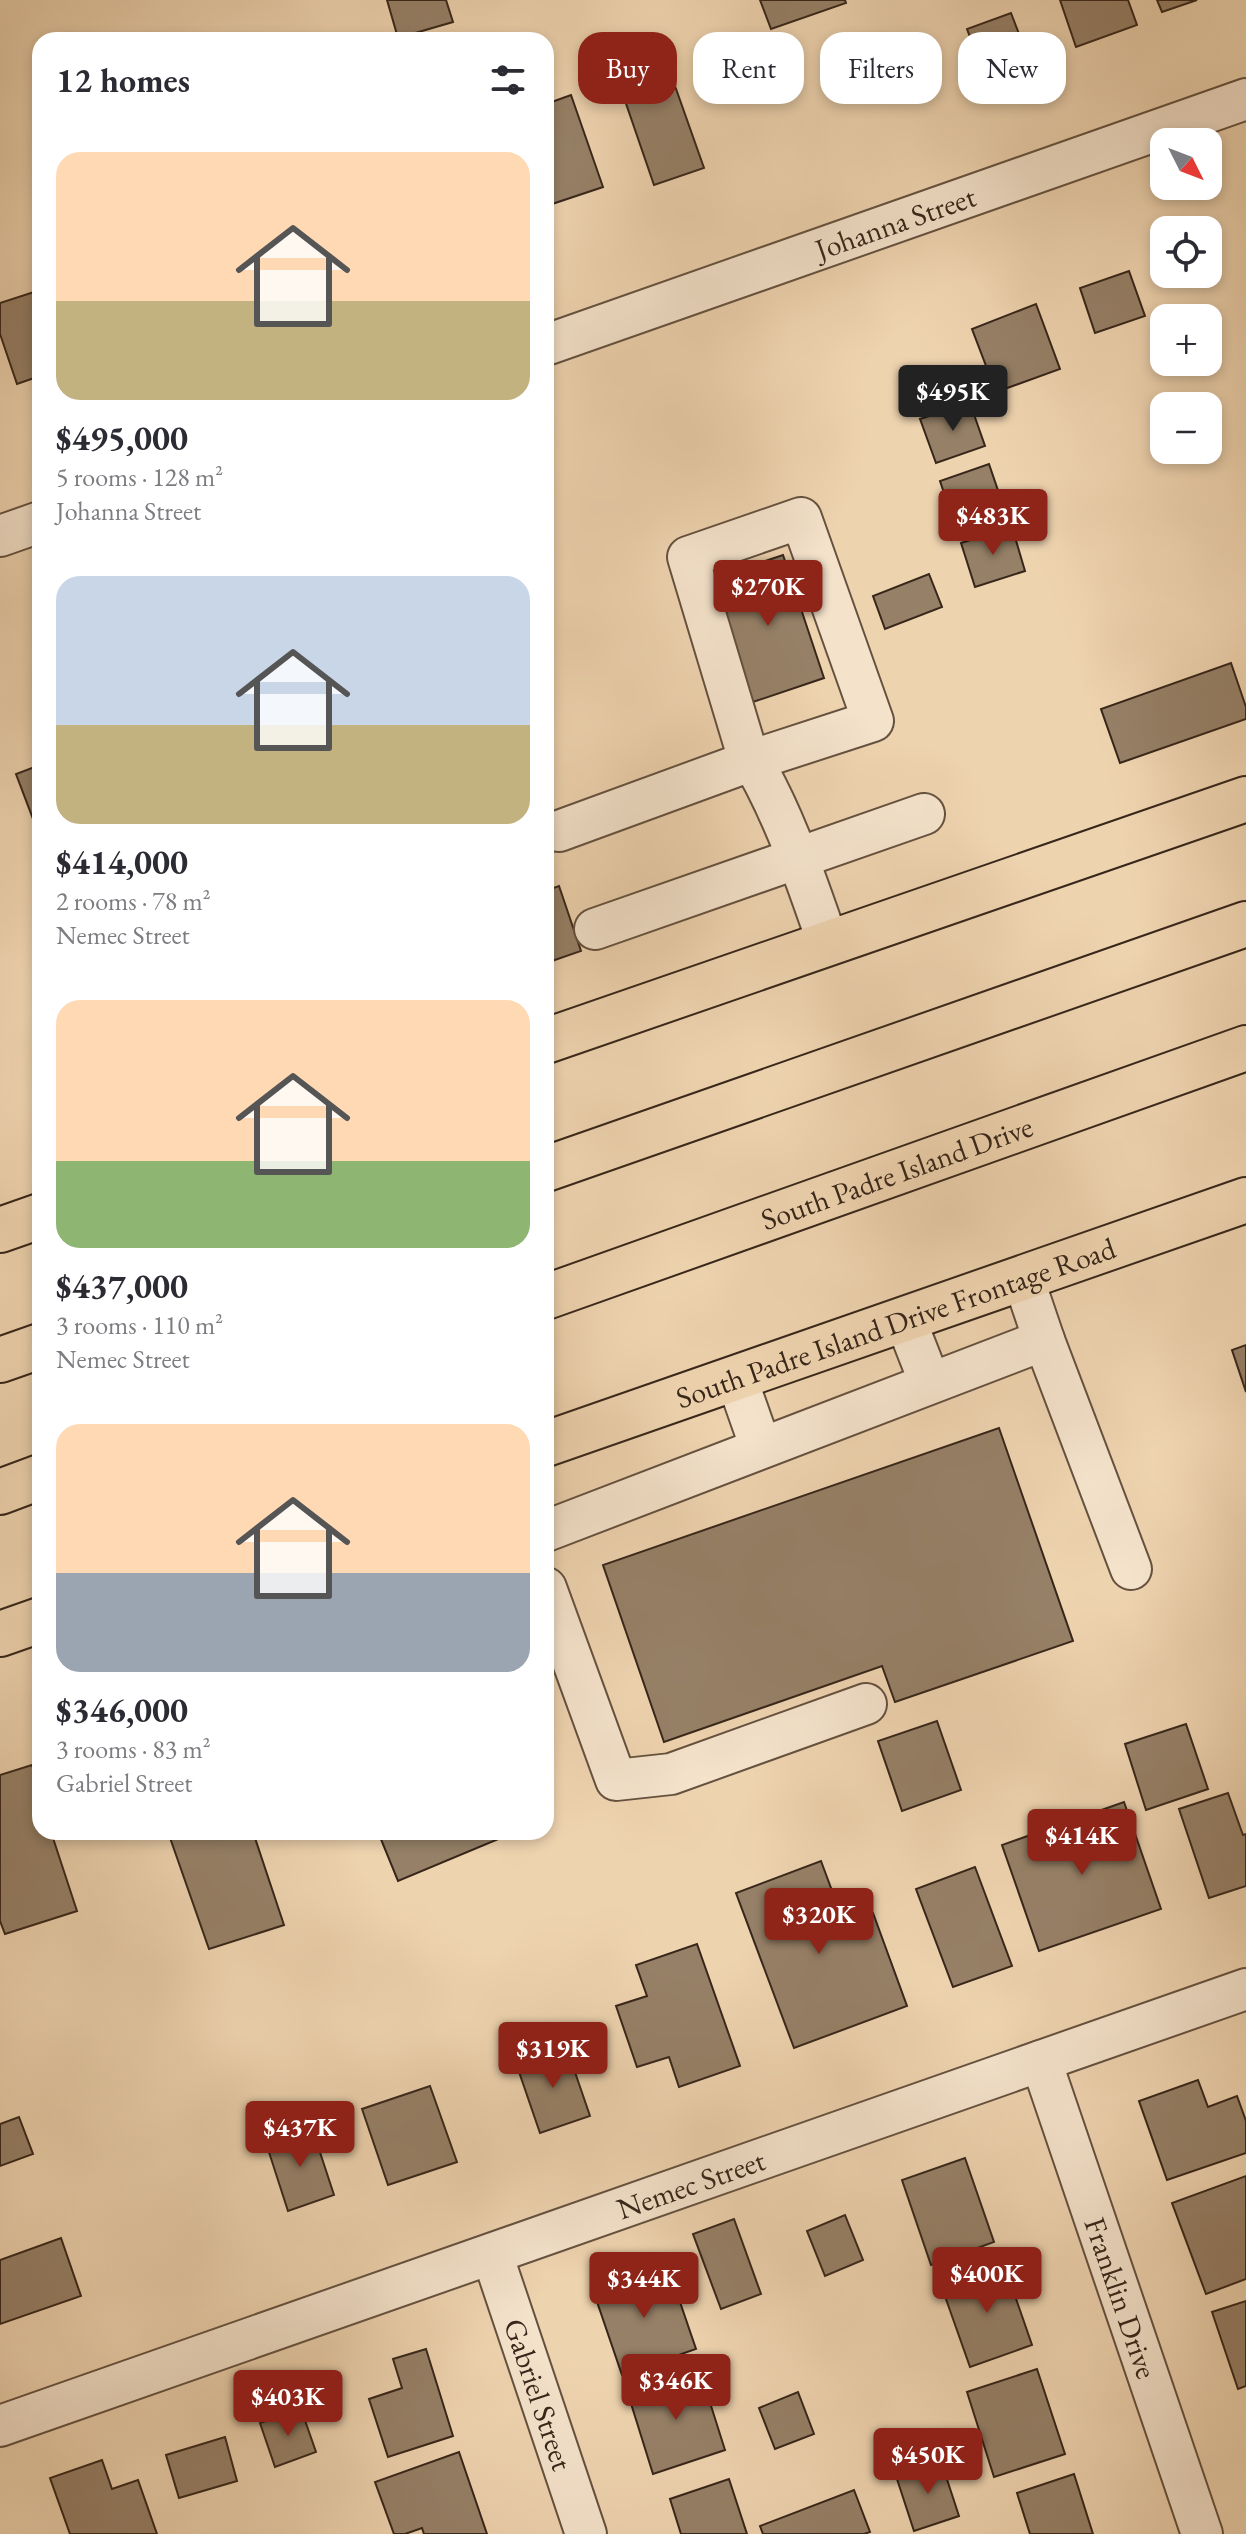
<!DOCTYPE html>
<html lang="en">
<head>
<meta charset="utf-8">
<style>
	body { margin:0; font-family:"EB Garamond",serif; background:#f7f7f7; color:#2b2b33; height:100vh; display:flex; flex-direction:column; font-size:30px; white-space:nowrap }
	* { box-sizing:border-box; margin:0 }
	p { font-size:26px; color:#7c7c81 }
	.icon { flex:none; width:44px; height:44px; fill:none; stroke:currentColor; stroke-width:2; stroke-linecap:round; stroke-linejoin:round }
	.map { position:relative; flex:1; overflow:hidden }
	.panel { position:absolute; left:32px; top:32px; width:522px; height:1808px; display:flex; flex-direction:column; background:#fff; border-radius:24px; box-shadow:0 4px 12px #0003 }
	.panel>* { flex:none }
	.guide { position:absolute; left:578px; top:32px; width:548px; height:72px; display:flex; gap:16px }
	.needle { width:52px; rotate:132deg }
	.fabs { position:absolute; left:1150px; top:128px; display:grid; gap:16px }
	.fabs a { display:grid; place-items:center; width:72px; height:72px; border-radius:16px; background:#fff; box-shadow:0 4px 12px #0003; font-size:40px }
	.price { position:absolute; translate:-50% -68px; padding:0 18px; border-radius:8px; background:#8f2418; color:#fff; font-size:26px; line-height:52px; filter:drop-shadow(0 2px 4px #0008) }
	.price::after { content:''; position:absolute; left:50%; top:48px; width:24px; height:18px; margin-left:-12px; background:inherit; clip-path:polygon(0 0,100% 0,50% 100%) }
	.price.active { background:#222; color:#fff }
	ul { padding:0; list-style:none }
	li { display:grid; align-content:center; gap:16px; height:424px; padding:0 24px }
	li span { display:grid; place-items:center; height:248px; border-radius:24px; color:#555 }
	li>.icon { margin-inline-start:auto }
	span .icon { width:144px; height:144px; fill:#fffc; stroke-width:1 }
	li b { font-size:34px }
	h2 { display:flex; justify-content:space-between; align-items:center; height:96px; padding:0 24px; font-size:34px }
	.pill { padding:0 28px; border-radius:24px; background:#fff; box-shadow:0 4px 12px #0003; font-size:28px; line-height:72px }
	.pill.active { background:#8f2418; color:#fff }
	.map>svg:first-child { display:block }
</style>
</head>
<body>
<div class="map">
<svg width="1246" height="2534" viewBox="0 0 1246 2534">
	<rect width="100%" height="100%" fill="#eed3af"/>
	<filter id="stains"><feTurbulence type="fractalNoise" baseFrequency=".0025" numOctaves="4"/><feColorMatrix values="0 0 0 0 .2 0 0 0 0 .09 0 0 0 0 .02 0 0 0 .5 -.17"/></filter>
	<radialGradient id="worn" r=".72"><stop offset=".6" stop-color="#630" stop-opacity="0"/><stop offset="1" stop-color="#630" stop-opacity=".3"/></radialGradient>
	<g fill="#968067" stroke="#37261a" stroke-width="2">
		<polygon points="387,0 446,0 453,22 398,38"/>
		<polygon points="760,0 845,0 846,3 771,29"/>
		<polygon points="1060,0 1128,0 1137,25 1076,47"/>
		<polygon points="1157,0 1197,0 1162,12"/>
		<polygon points="1011,13 1027,55 983,71 967,29"/>
		<polygon points="669,69 704,168 654,185 620,86"/>
		<polygon points="571,95 603,187 546,206 546,104"/>
		<polygon points="1129,271 1145,316 1095,333 1080,288"/>
		<polygon points="37,291 40,300 40,376 17,384 0,334 0,303"/>
		<polygon points="1036,304 1060,369 996,392 972,329"/>
		<polygon points="970,403 985,446 936,463 920,419"/>
		<polygon points="989,464 1004,508 955,525 940,481"/>
		<polygon points="1012,527 1025,571 975,587 961,543"/>
		<polygon points="783,555 824,678 753,702 712,579"/>
		<polygon points="929,574 942,607 885,629 873,596"/>
		<polygon points="1231,663 1246,707 1246,719 1120,763 1101,709"/>
		<polygon points="40,765 40,831 38,832 16,774"/>
		<polygon points="546,873 551,889 559,886 581,951 546,963"/>
		<polygon points="1246,1345 1246,1392 1232,1350"/>
		<polygon points="999,1428 1073,1641 895,1702 882,1666 664,1742 603,1565"/>
		<polygon points="937,1721 961,1790 902,1811 878,1741"/>
		<polygon points="1186,1724 1208,1789 1146,1810 1125,1744"/>
		<polygon points="32,1765 36,1776 40,1774 40,1832 51,1832 77,1911 5,1934 0,1921 0,1775"/>
		<polygon points="1228,1793 1243,1835 1246,1834 1246,1886 1209,1898 1179,1809"/>
		<polygon points="1124,1802 1161,1909 1039,1951 1002,1845"/>
		<polygon points="168,1832 253,1832 284,1925 209,1949"/>
		<polygon points="378,1832 515,1832 398,1881"/>
		<polygon points="821,1861 844,1923 873,1913 907,2006 794,2048 736,1893"/>
		<polygon points="975,1867 1012,1966 953,1987 916,1889"/>
		<polygon points="697,1944 740,2066 679,2087 669,2057 637,2067 616,2006 647,1996 636,1965"/>
		<polygon points="566,2046 590,2116 540,2133 516,2063"/>
		<polygon points="1198,2080 1208,2107 1237,2096 1246,2121 1246,2153 1167,2180 1139,2101"/>
		<polygon points="430,2086 457,2162 388,2185 362,2109"/>
		<polygon points="19,2117 33,2154 0,2166 0,2124"/>
		<polygon points="312,2128 334,2195 288,2211 266,2143"/>
		<polygon points="965,2158 994,2242 931,2265 902,2180"/>
		<polygon points="1246,2176 1246,2279 1206,2294 1172,2203"/>
		<polygon points="845,2215 863,2260 825,2276 807,2231"/>
		<polygon points="734,2219 761,2294 721,2309 693,2234"/>
		<polygon points="61,2238 81,2296 0,2324 0,2260"/>
		<polygon points="667,2264 696,2349 622,2375 593,2290"/>
		<polygon points="1004,2264 1032,2345 970,2367 941,2285"/>
		<polygon points="1246,2301 1246,2386 1238,2389 1212,2312"/>
		<polygon points="426,2349 453,2436 388,2457 369,2399 402,2388 393,2359"/>
		<polygon points="1037,2369 1065,2454 994,2477 967,2392"/>
		<polygon points="700,2371 725,2450 653,2474 628,2394"/>
		<polygon points="798,2392 814,2434 775,2449 759,2408"/>
		<polygon points="301,2409 316,2452 275,2467 260,2423"/>
		<polygon points="225,2437 237,2481 179,2498 166,2455"/>
		<polygon points="459,2452 487,2534 424,2534 422,2528 405,2534 394,2534 375,2482"/>
		<polygon points="102,2460 112,2489 138,2480 157,2534 70,2534 50,2478"/>
		<polygon points="941,2461 959,2516 914,2531 896,2476"/>
		<polygon points="1074,2474 1093,2534 1030,2534 1017,2493"/>
		<polygon points="729,2479 747,2534 681,2534 670,2499"/>
		<polygon points="854,2490 870,2532 864,2534 763,2534 760,2526"/>
	</g>
	<g fill="none" stroke-linecap="round" stroke-linejoin="round">
		<g stroke="#65513f" stroke-width="44">
			<g id="minor">
				<path id="s1" d="M546 345 1246 99"/>
				<polyline points="0,536 40,522"/>
				<path d="M559 831 753 760 873 721 801 518 688 557 746 750C783 810 805 877 828 943"/>
				<polyline points="595,929 924,814"/>
				<polyline points="1023,1278 1044,1340"/>
				<polyline points="905,1319 930,1383"/>
				<polyline points="736,1377 761,1448"/>
				<polyline points="546,1531 1044,1340 1131,1569"/>
				<polyline points="546,1588 616,1780 671,1774 866,1704"/>
				<path id="s2" d="M1041 2061 1202 2534"/>
				<path id="s3" d="M492 2254 586 2534"/>
				<path id="s4" d="M0 2426 1246 1989"/>
			</g>
		</g>
		<g stroke="#37261a" stroke-width="48">
			<g id="major">
				<polyline points="546,1041 1246,799"/>
				<polyline points="0,1230 40,1216"/>
				<path id="s5" d="M546 1444 1246 1200"/>
				<polyline points="0,1634 40,1620"/>
			</g>
		</g>
		<g stroke="#37261a" stroke-width="48">
			<g id="highway">
				<polyline points="546,1169 1246,924"/>
				<path id="s6" d="M546 1297 1246 1048"/>
				<polyline points="0,1360 40,1346"/>
				<polyline points="0,1492 40,1477"/>
			</g>
		</g>
		<use href="#minor" stroke="#f4e2cb" stroke-width="40"/>
		<use href="#major" stroke="#eed3af" stroke-width="44"/>
		<use href="#highway" stroke="#eed3af" stroke-width="44"/>
	</g>
	<g text-anchor="middle" dominant-baseline="central" stroke-width="8" stroke-linejoin="round" paint-order="stroke">
		<g font-size="30" fill="#37261a" stroke="#f4e2cb">
			<text stroke="none"><textPath href="#s1" startOffset="370">Johanna Street</textPath></text>
			<text stroke="none"><textPath href="#s6" startOffset="372">South Padre Island Drive</textPath></text>
			<text stroke="none"><textPath href="#s5" startOffset="370">South Padre Island Drive Frontage Road</textPath></text>
			<text stroke="none"><textPath href="#s4" startOffset="732">Nemec Street</textPath></text>
			<text stroke="none"><textPath href="#s2" startOffset="250">Franklin Drive</textPath></text>
			<text stroke="none"><textPath href="#s3" startOffset="148">Gabriel Street</textPath></text>
		</g>
	</g>
	<rect width="100%" height="100%" filter="url(#stains)"/>
	<rect width="100%" height="100%" fill="url(#worn)"/>
</svg>
<div class="fabs">
<a><svg class="needle" viewBox="-14 -14 28 28"><path d="M0-13l5 13h-10z" fill="#e53935"/><path d="M0 13l5-13h-10z" fill="#7c7c81"/></svg></a>
<a><svg class="icon" aria-label="locate" viewBox="0 0 24 24"><circle cx="12" cy="12" r="6"/><path d="M12 2v4M12 18v4M2 12h4M18 12h4"/></svg></a>
<a>+</a>
<a>−</a>
</div>
<b class="price active" style="left:953px;top:433px">$495K</b>
<b class="price" style="left:993px;top:557px">$483K</b>
<b class="price" style="left:768px;top:628px">$270K</b>
<b class="price" style="left:1082px;top:1877px">$414K</b>
<b class="price" style="left:819px;top:1956px">$320K</b>
<b class="price" style="left:553px;top:2090px">$319K</b>
<b class="price" style="left:300px;top:2169px">$437K</b>
<b class="price" style="left:987px;top:2315px">$400K</b>
<b class="price" style="left:644px;top:2320px">$344K</b>
<b class="price" style="left:676px;top:2422px">$346K</b>
<b class="price" style="left:288px;top:2438px">$403K</b>
<b class="price" style="left:928px;top:2496px">$450K</b>
<div class="guide">
<a class="pill active">Buy</a>
<a class="pill">Rent</a>
<a class="pill">Filters</a>
<a class="pill">New</a>
</div>
<section class="panel">
<h2>12 homes<svg class="icon" aria-label="filters" viewBox="0 0 24 24"><path d="M4 7h16M4 17h16"/><circle cx="9" cy="7" r="2"/><circle cx="15" cy="17" r="2"/></svg></h2>
<ul>
<li><span style="background:linear-gradient(#ffd9b3 60%,#c2b280 0)"><svg class="icon" aria-label="home" viewBox="0 0 24 24"><path d="M3 11l9-7 9 7M6 9v11h12V9"/></svg></span><div><b>$495,000</b><p>5 rooms · 128 m²</p><p>Johanna Street</p></div></li>
<li><span style="background:linear-gradient(#c9d6e8 60%,#c2b280 0)"><svg class="icon" aria-label="home" viewBox="0 0 24 24"><path d="M3 11l9-7 9 7M6 9v11h12V9"/></svg></span><div><b>$414,000</b><p>2 rooms · 78 m²</p><p>Nemec Street</p></div></li>
<li><span style="background:linear-gradient(#ffd9b3 65%,#8fb573 0)"><svg class="icon" aria-label="home" viewBox="0 0 24 24"><path d="M3 11l9-7 9 7M6 9v11h12V9"/></svg></span><div><b>$437,000</b><p>3 rooms · 110 m²</p><p>Nemec Street</p></div></li>
<li><span style="background:linear-gradient(#ffd9b3 60%,#9aa5b1 0)"><svg class="icon" aria-label="home" viewBox="0 0 24 24"><path d="M3 11l9-7 9 7M6 9v11h12V9"/></svg></span><div><b>$346,000</b><p>3 rooms · 83 m²</p><p>Gabriel Street</p></div></li>
</ul>
</section>
</div>
</body>
</html>
